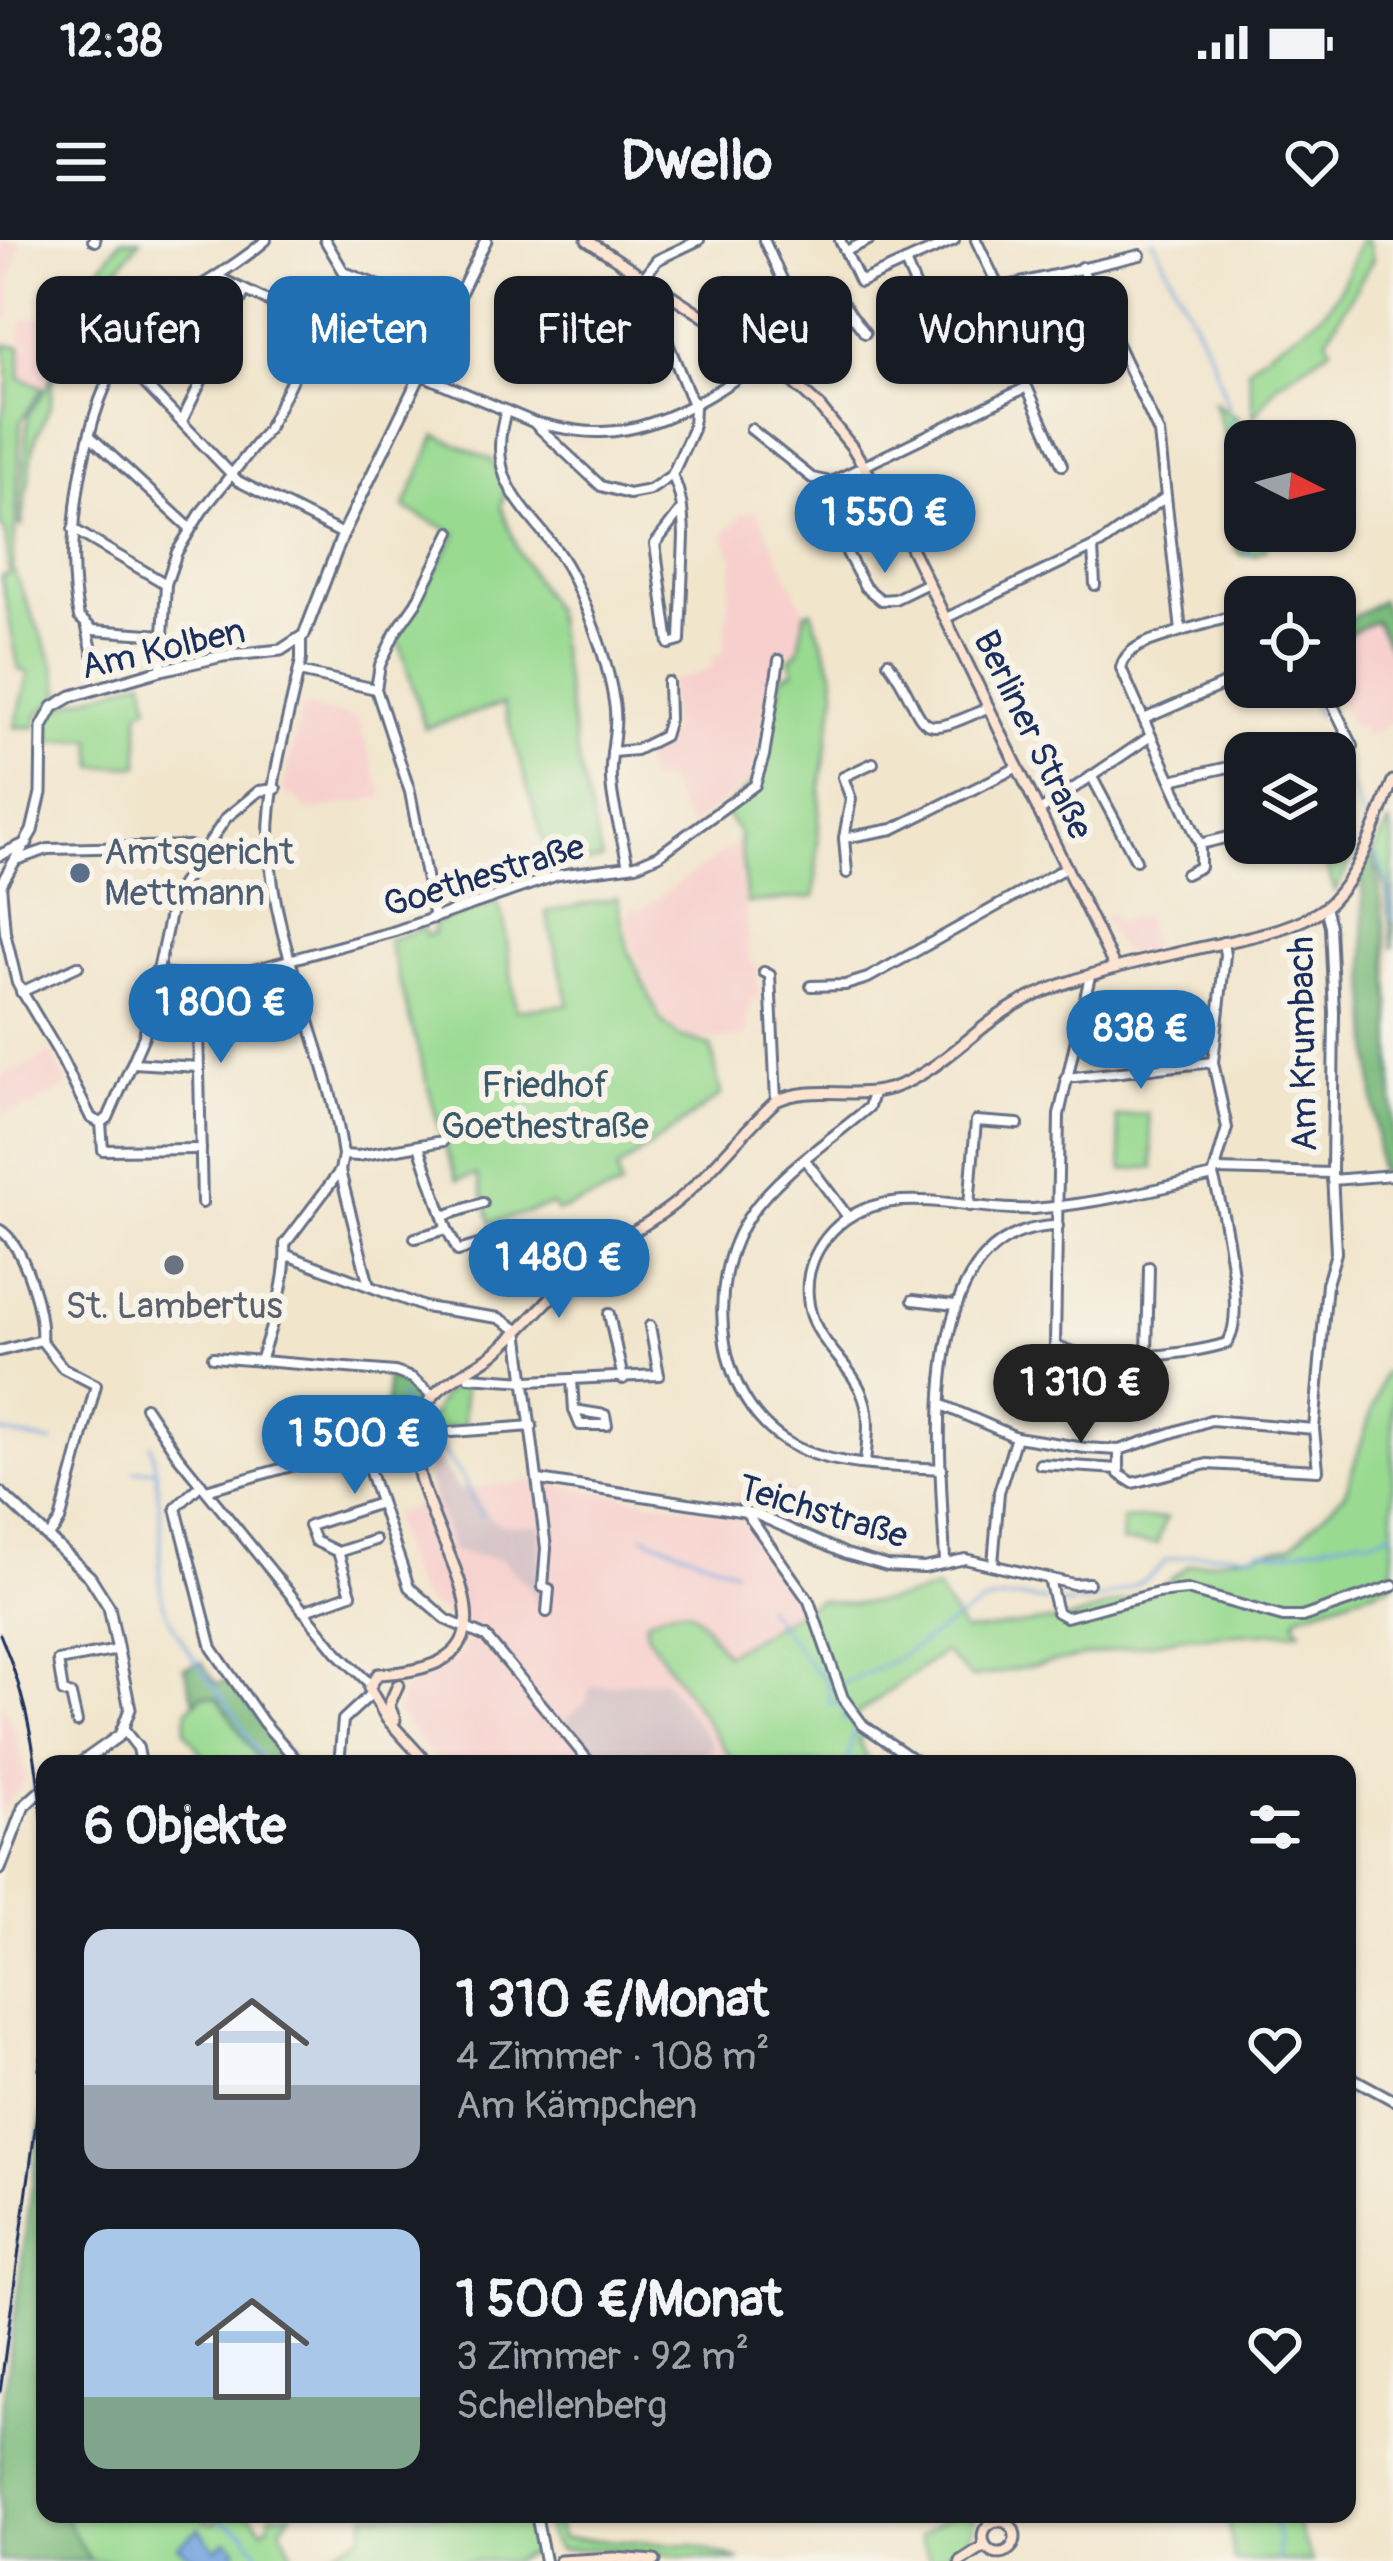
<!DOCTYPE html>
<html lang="de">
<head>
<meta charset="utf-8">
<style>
	body { margin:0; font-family:Pangolin,sans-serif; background:#20242c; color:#f1f3f6; height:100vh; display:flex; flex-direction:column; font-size:45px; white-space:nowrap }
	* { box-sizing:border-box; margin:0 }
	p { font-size:39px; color:#9ea1a6 }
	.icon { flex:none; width:66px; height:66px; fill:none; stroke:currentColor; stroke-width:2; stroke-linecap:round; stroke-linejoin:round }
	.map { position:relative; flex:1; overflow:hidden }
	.sheet { position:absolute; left:36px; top:1515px; width:1320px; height:768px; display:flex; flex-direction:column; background:#171b24; border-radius:24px; box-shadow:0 3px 9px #0004 }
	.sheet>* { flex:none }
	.banner { position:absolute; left:36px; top:36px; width:1323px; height:108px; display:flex; gap:24px }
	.needle { width:78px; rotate:96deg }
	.tools { position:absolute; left:1224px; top:180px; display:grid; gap:24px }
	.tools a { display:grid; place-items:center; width:132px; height:132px; border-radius:24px; background:#171b24; box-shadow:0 3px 9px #0004; font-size:60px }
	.price { position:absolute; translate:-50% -102px; padding:0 27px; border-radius:42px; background:#1f6fb2; color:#fff; font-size:39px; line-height:78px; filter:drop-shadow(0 3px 6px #0008) }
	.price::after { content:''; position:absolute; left:50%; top:72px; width:36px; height:27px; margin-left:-18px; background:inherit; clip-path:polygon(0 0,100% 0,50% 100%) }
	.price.selected { background:#222; color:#fff }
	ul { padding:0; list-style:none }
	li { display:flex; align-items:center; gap:36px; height:300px; padding:0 48px }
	li span { display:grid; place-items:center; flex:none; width:336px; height:240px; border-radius:24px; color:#555 }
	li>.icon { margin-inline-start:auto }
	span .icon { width:144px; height:144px; fill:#fffc; stroke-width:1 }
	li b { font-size:51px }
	h2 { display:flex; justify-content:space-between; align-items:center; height:144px; padding:0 48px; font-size:51px }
	.tag { padding:0 42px; border-radius:24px; background:#171b24; box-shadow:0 3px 9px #0004; font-size:42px; line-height:108px }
	.tag.selected { background:#1f6fb2; color:#fff }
	.status { display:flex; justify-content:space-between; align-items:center; height:84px; padding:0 60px; background:#171b24; direction:ltr }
	.status svg { height:33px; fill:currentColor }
	header { display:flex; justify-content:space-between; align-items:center; height:156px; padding:0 48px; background:#171b24; font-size:54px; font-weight:700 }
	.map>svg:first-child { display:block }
</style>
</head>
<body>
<div class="status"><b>12:38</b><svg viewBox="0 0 49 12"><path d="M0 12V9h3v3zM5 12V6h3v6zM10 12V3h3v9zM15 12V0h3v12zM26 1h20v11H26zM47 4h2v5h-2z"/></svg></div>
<header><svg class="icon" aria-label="menu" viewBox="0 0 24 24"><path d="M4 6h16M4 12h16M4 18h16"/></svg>Dwello<svg class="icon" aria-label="heart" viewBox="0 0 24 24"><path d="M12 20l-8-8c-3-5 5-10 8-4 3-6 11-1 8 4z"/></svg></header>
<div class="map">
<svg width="1393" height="2321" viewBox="0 0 1393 2321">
	<rect width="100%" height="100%" fill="#f7f3e8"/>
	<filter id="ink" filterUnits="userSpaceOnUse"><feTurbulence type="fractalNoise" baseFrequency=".00833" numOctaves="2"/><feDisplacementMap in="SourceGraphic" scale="24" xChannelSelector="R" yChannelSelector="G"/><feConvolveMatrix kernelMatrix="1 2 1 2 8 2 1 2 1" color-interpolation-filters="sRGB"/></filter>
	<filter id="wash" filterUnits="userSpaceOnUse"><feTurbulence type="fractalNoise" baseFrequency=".004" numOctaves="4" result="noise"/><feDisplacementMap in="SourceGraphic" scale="48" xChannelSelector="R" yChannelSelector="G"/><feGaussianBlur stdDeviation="2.7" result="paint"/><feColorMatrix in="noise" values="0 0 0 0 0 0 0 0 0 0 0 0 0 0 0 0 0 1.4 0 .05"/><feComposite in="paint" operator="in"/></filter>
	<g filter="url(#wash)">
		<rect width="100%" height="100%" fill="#f1e5cc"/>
		<g fill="#f7d0cd">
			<polygon points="21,0 10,48 10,77 4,80 0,75 0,1"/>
			<polygon points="66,45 82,51 84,60 43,147 27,143 20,138 21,106 33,105 20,101 21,80 47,76"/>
			<polygon points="757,271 804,369 796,412 778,410 754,537 690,588 664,539 649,544 641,513 670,496 671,441 711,429 714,414 723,416 733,320 724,295 743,273"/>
			<polygon points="1375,380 1393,414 1393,482 1364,496 1359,485 1352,487 1342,468 1341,451 1335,440 1335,401"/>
			<polygon points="302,466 357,478 384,557 306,572 300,562 283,550"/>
			<polygon points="738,602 750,721 756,724 758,750 764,760 750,759 748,793 742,794 745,798 693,800 672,787 658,768 633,709 628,677 632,667 639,671"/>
			<polygon points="1112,674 1117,682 1145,675 1152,712 1135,716 1120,711 1102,676"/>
			<polygon points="51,813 68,846 29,867 0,877 0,838"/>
			<polygon points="752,1233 811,1261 801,1287 753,1267 732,1264"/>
			<polygon points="534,1241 743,1276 807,1364 725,1414 692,1369 682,1366 647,1395 735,1524 440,1524 396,1471 404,1446 448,1426 462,1415 468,1399 467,1389 428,1364 413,1346 390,1276 459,1250"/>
			<polygon points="0,1461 15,1491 26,1540 2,1569 0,1586"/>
		</g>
		<g fill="#d2bec3">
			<polygon points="423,1209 437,1218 459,1250 470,1248 490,1279 502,1285 540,1285 537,1350 546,1363 545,1373 541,1372 529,1346 501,1319 454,1312 428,1241"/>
			<polygon points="663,1439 714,1506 692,1524 603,1524 566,1480 587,1461 590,1447"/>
		</g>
		<g fill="#99da91" stroke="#5a8478" stroke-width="3">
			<polygon points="121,0 140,0 88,66 52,140 51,164 34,203 22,287 19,284 28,175 48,145 67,93 84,61 82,51"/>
			<path d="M1360 0H1368L1373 19 1327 98 1331 108 1278 143 1254 177 1248 129C1270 104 1303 93 1325 70 1343 52 1350 23 1360 0Z"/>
			<polygon points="4,105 21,106 20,138 43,147 21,181 13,330 54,424 61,457 39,473 35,487 15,487 29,433 19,430 1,336 9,334 5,290 0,287 0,189 9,139"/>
			<path d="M1214 162 1237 177 1254 201H1245V291H1267L1266 309 1255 315H1242L1236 308C1244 255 1231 212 1214 162Z"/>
			<polygon points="436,195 492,220 505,252 501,266 518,311 553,370 579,526 602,620 552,629 503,464 425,488 397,395 457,294 404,268"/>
			<polygon points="811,370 834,433 836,452 821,540 815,657 747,663 739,593 724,571 762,533 783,436 794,431 790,419 799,410 805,372"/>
			<polygon points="144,439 149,465 139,471 139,526 95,527 92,499 45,502 47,479 57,467"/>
			<polygon points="1335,571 1354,616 1335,651 1320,609 1289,617 1284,603 1335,603"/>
			<polygon points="1389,584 1393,596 1393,709 1386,650 1373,613"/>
			<polygon points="617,658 628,709 661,781 680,797 711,806 721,855 617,930 621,948 557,972 552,965 491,983 477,935 457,940 443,901 388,700 423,688 426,696 434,693 433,684 497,661 504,680 516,770 569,764 546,672"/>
			<polygon points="1148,873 1154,927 1123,930 1116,877"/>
			<path d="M1393 1129V1344L1300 1374 1295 1381 1301 1391 1183 1397 971 1438 944 1412 853 1477 866 1491 859 1500 870 1524H735L647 1394 646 1381C693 1352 698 1378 725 1414L818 1360C862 1368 894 1361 937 1349L964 1392 1075 1378 1156 1350 1189 1325 1291 1306 1345 1253 1384 1133Z"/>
			<polygon points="464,1142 464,1186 448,1187 439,1193 424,1191 442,1156"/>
			<polygon points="1166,1278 1157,1304 1121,1302 1123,1280"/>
			<polygon points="203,1455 218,1458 261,1524 208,1524 185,1490 188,1469"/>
			<polygon points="63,2274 203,2274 205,2281 216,2283 218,2274 249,2274 263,2289 269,2284 270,2274 292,2274 281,2287 296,2321 90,2321"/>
			<polygon points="366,2274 528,2274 536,2311 512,2321 313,2321 362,2295"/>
			<path d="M545 2274H556L561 2298 692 2305 741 2321C679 2321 620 2304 558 2310L549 2296Z"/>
			<path d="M953 2274H973C979 2301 953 2312 931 2321L919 2296Z"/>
			<polygon points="1227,2274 1293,2274 1312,2321 1234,2321"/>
		</g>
		<g fill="#7aba7b" stroke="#4a746c" stroke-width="3">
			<polygon points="1381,360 1393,384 1393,414 1375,381 1335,401 1335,389"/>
			<path d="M1373 613C1393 710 1393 830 1393 932H1379L1378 926 1361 630Z"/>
			<polygon points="387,1137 411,1148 415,1160 407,1191 387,1197"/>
			<polygon points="202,1422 216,1444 228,1440 295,1524 261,1524 218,1458 203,1455 194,1460 184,1428"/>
			<polygon points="45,1850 45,2234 42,2236 45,2274 63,2274 90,2321 0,2321 0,2182"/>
		</g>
		<path fill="#74a6df" stroke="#486a9e" stroke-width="3" d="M199 2288 216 2309 227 2300 236 2308 234 2320C213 2321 193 2321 178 2306Z"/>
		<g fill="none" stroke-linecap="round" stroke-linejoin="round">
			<g stroke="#74a6df" stroke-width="3">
				<polyline points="1153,0 1211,115 1228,166"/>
				<polyline points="1230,174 1232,211 1245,225"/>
				<polyline points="1249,315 1245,304 1252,291"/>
				<polyline points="1304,447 1318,476"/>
				<polyline points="1343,525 1367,590"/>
				<polyline points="1377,616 1389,647 1393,680"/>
				<polyline points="399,1156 415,1174"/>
				<polyline points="421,1182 463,1239 481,1276"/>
				<polyline points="0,1192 53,1203"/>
				<polyline points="151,1204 155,1225"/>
				<path d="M135 1231 156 1229C156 1248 161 1266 161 1285 161 1311 157 1336 163 1361 171 1391 214 1447 233 1471 246 1487 252 1513 268 1524"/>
				<polyline points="643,1296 734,1330"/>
				<path d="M1061 1364C1088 1368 1153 1343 1166 1320 1193 1314 1226 1310 1253 1315L1260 1310 1282 1313 1361 1297 1371 1300 1393 1292"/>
				<polyline points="765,1366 816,1432 822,1432 825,1441 833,1445"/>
				<path d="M842 1443C894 1427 935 1391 981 1365 996 1357 1029 1357 1045 1361"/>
				<polyline points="829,1445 830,1464 839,1463 846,1471 842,1479 850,1479 855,1486 847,1524"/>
				<polyline points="215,2274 225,2283 244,2291 264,2321"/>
				<polyline points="1270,2274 1278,2295 1279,2321"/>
			</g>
		</g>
	</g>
	<g filter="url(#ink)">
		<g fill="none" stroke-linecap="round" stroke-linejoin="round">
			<g stroke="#666f84" stroke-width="14">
				<g id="minor">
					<polyline points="93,0 95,1"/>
					<polyline points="325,0 344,32 448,73"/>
					<polyline points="764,0 804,87"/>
					<polyline points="840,0 860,42 954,0"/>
					<polyline points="976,0 999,48 1140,15"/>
					<polyline points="846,11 869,0"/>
					<polyline points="905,22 938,98"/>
					<polyline points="645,36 657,20 699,0"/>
					<polyline points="218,37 410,130 533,182 601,246 629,254 650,250 672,235 693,189 694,167 654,69"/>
					<polyline points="999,48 1019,92"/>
					<polyline points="119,117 238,241 343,294"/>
					<path d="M506 171C480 255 544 274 574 340 591 377 608 422 614 462 618 484 612 505 611 526 609 558 622 594 628 626"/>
					<polyline points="182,181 245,51"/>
					<path d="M537 183C558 187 580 193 602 192 687 190 774 109 841 61L865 93"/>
					<polyline points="751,189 812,238 831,242 1027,147 1062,225"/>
					<polyline points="90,196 190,288"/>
					<path d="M672 235C682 254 683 274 684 295L680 401 669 404 655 304 682 269"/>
					<polyline points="73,289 166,344"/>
					<polyline points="1093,308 1095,345"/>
					<polyline points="847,313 865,347 881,360 895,359 928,343"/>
					<polyline points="946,378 1100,304 1166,257"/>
					<polyline points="87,388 93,414"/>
					<polyline points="1181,391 1233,376"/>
					<path d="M163 395 93 390 79 377C61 302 85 138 145 86 182 53 229 33 266 0"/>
					<path d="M888 422C931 480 906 507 989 467"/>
					<polyline points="161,430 166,344 177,312 202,271 268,189 317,87"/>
					<polyline points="299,432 376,449"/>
					<polyline points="1324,447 1353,506"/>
					<polyline points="1144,479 1245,435"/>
					<polyline points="1151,496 1200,604 1200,627 1186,634"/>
					<polyline points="612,512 636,510 664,496 669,479 668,442"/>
					<polyline points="1092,537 1136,620"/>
					<polyline points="1171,540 1229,527"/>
					<path d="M1040 571 1151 496 1121 428C1127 403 1159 399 1181 391L1159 193 1081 27"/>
					<polyline points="844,598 851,559 843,537 873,523"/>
					<polyline points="1200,604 1245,593"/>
					<polyline points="19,619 48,609 190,606 201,611"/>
					<polyline points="847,633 844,598 893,589 1018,527"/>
					<polyline points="1,644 5,692 17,743 58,812 91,878 101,883 103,910 201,909"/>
					<polyline points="434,678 410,552 376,449 380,425 395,393 416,363 451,292"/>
					<polyline points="156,731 205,743 395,691 558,635 636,625 659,615 755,545 764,516 779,420"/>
					<polyline points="764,732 770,735 776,861"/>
					<path d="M1090 736 1059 875 1055 1105C1092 1125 1187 1116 1227 1103 1247 1076 1223 969 1213 936"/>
					<polyline points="197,743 202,963"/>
					<polyline points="811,746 845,745 868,738 1067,627"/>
					<polyline points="21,752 78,726"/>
					<polyline points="133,823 199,827"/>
					<polyline points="1066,838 1213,822"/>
					<path d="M873 853 869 867C831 900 781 931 752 972 700 1043 715 1175 805 1211 847 1228 898 1226 942 1229"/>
					<polyline points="101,883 108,878 144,796 174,655 226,578 259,551 276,549"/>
					<polyline points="343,915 358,916 443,901"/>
					<polyline points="806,921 848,977"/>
					<polyline points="1216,930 1332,933"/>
					<polyline points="340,931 368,1042"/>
					<polyline points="1213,936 1227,888 1213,822 1225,715 1223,702"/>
					<polyline points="1332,940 1393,935"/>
					<polyline points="969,966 976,881 1018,884"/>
					<polyline points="443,976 483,963"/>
					<polyline points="447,989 458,1011 498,999"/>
					<path d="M0 990C24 1005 44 1072 41 1100"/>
					<polyline points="415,998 447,989 419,906"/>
					<polyline points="287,1015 424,1067 499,1078 518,1090 546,1308 543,1347 549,1349 547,1372"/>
					<polyline points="913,1060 955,1065"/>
					<polyline points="609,1074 623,1139"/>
					<polyline points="41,1100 63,1128 96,1145 60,1281 48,1298"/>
					<polyline points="0,1111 41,1100"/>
					<polyline points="1147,1115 1149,1027"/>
					<polyline points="213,1117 395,1132 412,1138 432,1155"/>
					<path d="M260 1121C272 1084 288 1041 285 1004L340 931 343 915C329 810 272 709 269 602 268 543 289 478 301 420V399"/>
					<polyline points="469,1137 527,1141 659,1135 650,1086"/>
					<polyline points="572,1140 574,1170 580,1185 607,1185 605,1175 574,1170"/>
					<polyline points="942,1165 1016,1197 1085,1208 1119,1210 1211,1180 1314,1189"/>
					<polyline points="145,1167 178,1216 337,1412 370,1444"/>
					<polyline points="452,1192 532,1186"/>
					<polyline points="361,1206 409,1347 447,1380 486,1397 591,1524"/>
					<polyline points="1119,1210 1119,1234 1133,1243 1207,1224 1318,1230 1314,1189 1327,1044 1336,1013 1332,933 1334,773 1330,686 1325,667"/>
					<path d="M865 1223C867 1202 871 1179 864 1159 851 1120 811 1102 808 1057 806 1036 813 1015 826 998 877 933 965 974 1033 969 1094 964 1154 950 1213 936"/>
					<polyline points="1040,1224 1119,1229"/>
					<polyline points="539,1240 753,1273 846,1314 887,1326 924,1328 965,1319 1073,1344 1089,1343"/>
					<polyline points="201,1244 176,1268 212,1408 263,1482 300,1524"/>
					<polyline points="206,1250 387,1199"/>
					<polyline points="745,1271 809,1361 843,1458 863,1485 920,1524"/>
					<polyline points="338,1312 375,1300"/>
					<path d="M945 1323C942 1226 909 988 1058 986"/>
					<polyline points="993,1324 999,1252 1016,1197"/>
					<polyline points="1049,1339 1057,1372 1066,1377 1157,1353 1187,1350 1283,1377 1302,1377 1393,1346"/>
					<polyline points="303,1371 351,1354 338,1312 315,1301 309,1286 380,1263"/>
					<polyline points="77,1482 71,1455 63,1452 58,1421 118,1410"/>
					<polyline points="124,1490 138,1508 141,1524"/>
					<polyline points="339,1524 343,1480 371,1454"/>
					<polyline points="1347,1835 1393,1860"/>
					<polyline points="536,2274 545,2321"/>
				</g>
			</g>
			<g stroke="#666f84" stroke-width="15">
				<g id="tertiary">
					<polyline points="0,615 27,603"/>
					<polyline points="0,646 32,591 41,553 42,487 53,467 72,456 161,430 223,416 281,410 304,395 343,294 486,0"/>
					<polyline points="0,1252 90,1337 109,1367 130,1469 120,1495 79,1524"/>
					<polyline points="0,1629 24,1566 45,1547"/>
				</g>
			</g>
			<g stroke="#666f84" stroke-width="15">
				<g id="secondary">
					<polyline points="587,0 764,116 818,165 852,207 900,285 1115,728"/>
					<polyline points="395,1480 389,1465 398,1445"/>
					<path d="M428 1524 387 1479 369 1448 378 1434C569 1425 387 1270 419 1180 432 1143 464 1136 492 1115 525 1089 551 1054 583 1026 613 1000 651 985 680 959 715 929 742 892 776 861 812 844 854 860 892 848 944 831 979 781 1029 758 1078 735 1133 723 1186 711 1226 701 1302 691 1331 662 1363 629 1376 581 1393 541"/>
					<circle cx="999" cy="2297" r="16"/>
					<polyline points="560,2321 614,2318 655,2321"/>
					<polyline points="960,2321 985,2305"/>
				</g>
			</g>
			<use href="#minor" stroke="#fff" stroke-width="8"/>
			<use href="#tertiary" stroke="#fff" stroke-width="9"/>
			<use href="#secondary" stroke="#fde4d1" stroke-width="9"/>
			<g stroke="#1b2f5e" stroke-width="3">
				<path d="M0 1394C31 1465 39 1535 45 1612"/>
				<polyline points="39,1830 45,1788"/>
				<polyline points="0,2152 45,1815"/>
			</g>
		</g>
	</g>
	<circle fill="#5c6f8a" stroke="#f7f3e8" stroke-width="4.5" cx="80" cy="633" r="12"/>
	<circle fill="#6b7280" stroke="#f7f3e8" stroke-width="4.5" cx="174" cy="1025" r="12"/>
	<g text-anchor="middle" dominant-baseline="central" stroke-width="12" stroke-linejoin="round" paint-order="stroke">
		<g font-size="36" fill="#1b2f5e" stroke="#f7f3e8">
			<text transform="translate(163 409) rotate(-13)">Am Kolben</text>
			<text transform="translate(1033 495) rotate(64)">Berliner Straße</text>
			<text transform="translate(484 636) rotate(-17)">Goethestraße</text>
			<text transform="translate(1303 804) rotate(-91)">Am Krumbach</text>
			<text transform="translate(823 1272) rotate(17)">Teichstraße</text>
		</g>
		<g font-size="36" fill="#4e5e75" stroke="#f7f3e8" text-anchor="start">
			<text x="104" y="612">Amtsgericht<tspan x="104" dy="41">Mettmann</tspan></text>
		</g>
		<g font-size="36" fill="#3a5a6b" stroke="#f7f3e8">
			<text x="545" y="845">Friedhof<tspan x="545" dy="41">Goethestraße</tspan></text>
		</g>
		<g font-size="36" fill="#5b616d" stroke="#f7f3e8">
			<text x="174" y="1066">St. Lambertus</text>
		</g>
	</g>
</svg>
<div class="tools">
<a><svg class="needle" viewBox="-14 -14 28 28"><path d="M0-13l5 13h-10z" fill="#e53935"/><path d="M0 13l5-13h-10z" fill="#9ea1a6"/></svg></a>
<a><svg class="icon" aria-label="locate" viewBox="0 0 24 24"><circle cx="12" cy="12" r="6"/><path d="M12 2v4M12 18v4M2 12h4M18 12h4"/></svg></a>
<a><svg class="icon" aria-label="layers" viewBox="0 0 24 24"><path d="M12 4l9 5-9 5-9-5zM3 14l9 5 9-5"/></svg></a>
</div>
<b class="price" style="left:885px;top:336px">1 550 €</b>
<b class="price" style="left:221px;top:826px">1 800 €</b>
<b class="price" style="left:1141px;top:852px">838 €</b>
<b class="price" style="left:559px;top:1081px">1 480 €</b>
<b class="price selected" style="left:1081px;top:1206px">1 310 €</b>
<b class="price" style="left:355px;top:1257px">1 500 €</b>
<div class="banner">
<a class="tag">Kaufen</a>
<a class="tag selected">Mieten</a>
<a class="tag">Filter</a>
<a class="tag">Neu</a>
<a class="tag">Wohnung</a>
</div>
<section class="sheet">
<h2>6 Objekte<svg class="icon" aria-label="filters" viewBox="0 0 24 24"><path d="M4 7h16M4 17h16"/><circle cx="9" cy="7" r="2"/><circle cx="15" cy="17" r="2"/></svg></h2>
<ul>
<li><span style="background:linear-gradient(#c9d6e8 65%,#9aa5b1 0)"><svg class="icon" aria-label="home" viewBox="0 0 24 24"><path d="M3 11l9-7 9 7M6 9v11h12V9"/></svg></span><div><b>1 310 €/Monat</b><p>4 Zimmer · 108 m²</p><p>Am Kämpchen</p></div><svg class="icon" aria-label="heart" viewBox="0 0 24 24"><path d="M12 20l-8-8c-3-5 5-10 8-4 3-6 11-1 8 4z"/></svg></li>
<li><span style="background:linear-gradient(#a9c7e8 70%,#7fa58c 0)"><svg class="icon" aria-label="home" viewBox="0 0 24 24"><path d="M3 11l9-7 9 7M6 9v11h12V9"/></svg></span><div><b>1 500 €/Monat</b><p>3 Zimmer · 92 m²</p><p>Schellenberg</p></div><svg class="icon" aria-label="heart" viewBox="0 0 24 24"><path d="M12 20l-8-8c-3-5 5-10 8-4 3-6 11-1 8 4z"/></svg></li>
</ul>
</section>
</div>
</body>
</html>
